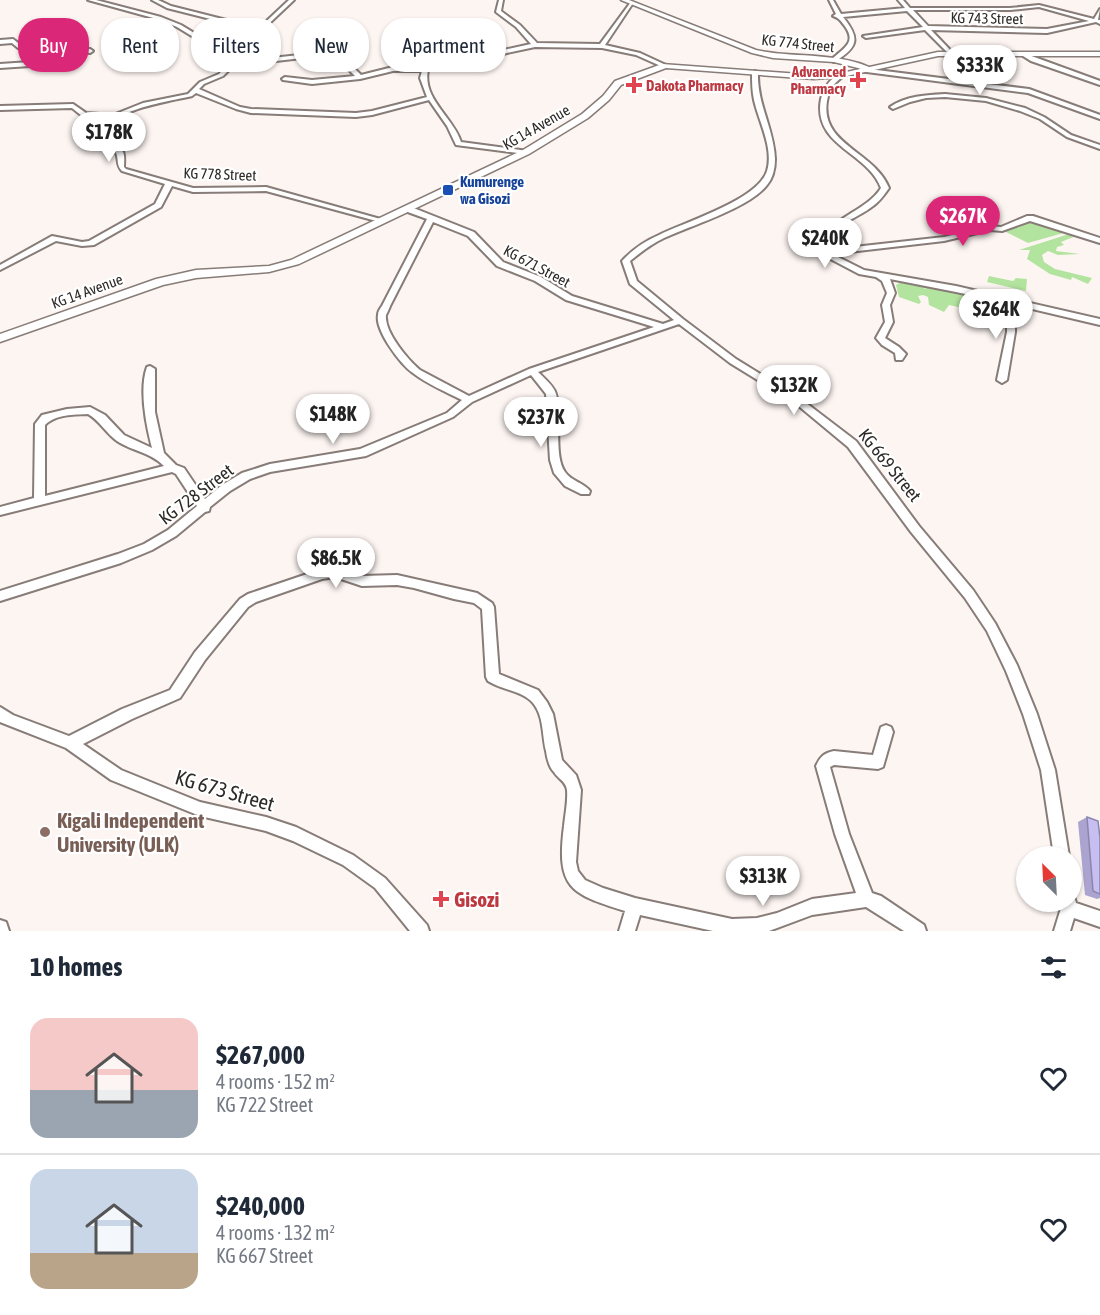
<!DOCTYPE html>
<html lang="en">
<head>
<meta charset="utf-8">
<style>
	body { margin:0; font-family:"Asap Condensed",sans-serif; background:#f6f6f7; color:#1f2937; height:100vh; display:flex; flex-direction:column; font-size:22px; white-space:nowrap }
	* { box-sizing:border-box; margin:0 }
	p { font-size:20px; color:#747a83 }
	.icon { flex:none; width:33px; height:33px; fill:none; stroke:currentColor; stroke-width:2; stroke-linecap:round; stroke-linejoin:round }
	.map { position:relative; height:931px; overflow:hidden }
	.drawer { display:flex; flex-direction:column; background:#fff; flex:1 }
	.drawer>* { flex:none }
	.hud { position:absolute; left:18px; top:18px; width:600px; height:54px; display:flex; gap:12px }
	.needle { width:39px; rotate:336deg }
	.controls { position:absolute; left:1016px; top:846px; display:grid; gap:12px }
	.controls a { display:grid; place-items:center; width:66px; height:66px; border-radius:50%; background:#fff; box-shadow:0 2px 4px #0004; font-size:30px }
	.price { position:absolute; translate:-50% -51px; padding:0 14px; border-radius:21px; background:#fff; color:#222; font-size:20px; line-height:39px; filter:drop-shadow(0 2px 3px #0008) }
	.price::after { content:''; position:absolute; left:50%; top:36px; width:18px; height:14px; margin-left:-9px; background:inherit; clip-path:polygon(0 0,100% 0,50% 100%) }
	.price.on { background:#db2777; color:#fff }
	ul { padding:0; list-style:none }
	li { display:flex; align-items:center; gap:18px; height:150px; padding:0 30px }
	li+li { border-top:2px solid #e0e1e3 }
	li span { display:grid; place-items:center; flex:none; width:168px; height:120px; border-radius:18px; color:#555 }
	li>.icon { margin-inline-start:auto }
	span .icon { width:72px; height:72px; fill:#fffc; stroke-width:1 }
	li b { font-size:26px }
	h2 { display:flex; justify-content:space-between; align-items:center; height:72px; padding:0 30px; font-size:26px }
	.pill { padding:0 21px; border-radius:24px; background:#fff; box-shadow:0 2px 4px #0004; font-size:21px; line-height:54px }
	.pill.on { background:#db2777; color:#fff }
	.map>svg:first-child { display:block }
</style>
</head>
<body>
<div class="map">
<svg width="1100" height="931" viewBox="0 0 1100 931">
	<rect width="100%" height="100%" fill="#fdf5f2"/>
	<g fill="#b3e49f">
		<polygon points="1032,221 1067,232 1028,243 1004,231"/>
		<polygon points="1072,233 1076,236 1061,242 1064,245 1057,247 1056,251 1080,254 1058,255 1048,251 1042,255 1044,262 1055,269 1092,278 1088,284 1072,277 1071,280 1050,274 1027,259 1030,250 1019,250"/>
		<polygon points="989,276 1013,281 1016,278 1027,279 1026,291 987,282"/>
		<polygon points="906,279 914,286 925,285 924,289 934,285 949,292 956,289 963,294 973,294 976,300 1005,307 1008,311 1007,324 1000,321 1002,314 998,311 997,314 990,314 949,305 944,312 929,305 928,297 923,295 918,296 921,302 919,304 899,297 896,285"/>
	</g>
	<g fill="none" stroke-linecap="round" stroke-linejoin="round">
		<g stroke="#877c77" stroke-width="4">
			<g id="minor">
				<path d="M88 0H96L161 17 181 25 204 39 241 51 254 32 246 28 167 8 152 0H158L171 6 250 26 257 30 289 0H294L259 33 237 62 308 54 300 44 302 37 305 35 308 37 306 44 319 57 328 61 349 63 361 75 393 67H425L531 44 516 27 496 12 499 0H503L501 11 520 25 537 43 600 44 631 2 633 3 605 45 640 53 668 66 663 67 636 55 602 48 535 47 428 70C422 99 453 117 461 142L528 151V153L526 154 456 145 447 126 429 100 372 115 356 117 251 113 236 109 196 93 192 96C177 100 104 110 109 133 111 140 120 145 123 152 125 156 124 162 124 167L126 169 193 188 266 187 384 220 380 222 266 191 193 192 172 186 161 207 94 245 82 246 56 241 0 270V265L52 236 82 242 89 241 155 204 165 184 122 171C116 165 119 160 116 153 110 137 94 137 109 119L82 116 72 108 0 110V106L73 104 86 113 113 115 143 103 188 94 200 82 219 74 238 54 200 41 177 27 157 19ZM311 57 325 63 345 66 355 76 312 80 285 77 282 79 283 80 312 84 360 79 393 71H422L420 78 427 97 372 111 356 113 251 109 240 107 199 89 204 84 223 76 233 66Z"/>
				<path d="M829 0H833L841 14 905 8 898 0H903L910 8H1010L1039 5 1094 19 1100 9 1098 20H1100V24L1096 22 1047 33 931 30 953 53 954 54 951 56 925 30 866 38 863 36 923 27 907 11 843 17C860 38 859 47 834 62L831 60C843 48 858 43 844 25 840 20 839 18 833 16L836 14ZM1039 7 1089 21 1047 29 928 26 913 10H1010Z"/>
				<polygon points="13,39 22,46 90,49 93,51 90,53 27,50 18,48 12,43 0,44 0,40"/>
				<polygon points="82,52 85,54 84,55 30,66 0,68 0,64 30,62"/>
				<polygon points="1026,54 1100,81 1100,85 1031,61 1023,56"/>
				<polygon points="861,68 1029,89 1100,115 1100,119 1028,93 859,71 859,69"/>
				<path d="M755 71 758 73C757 104 774 129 775 159 775 168 773 178 767 185 749 208 692 225 664 238 651 244 641 252 630 261L637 281 683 319 736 359 801 399 856 441 919 526 973 590 995 623 1017 665 1037 714 1055 770 1069 856H1054L1041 770 1023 714 1006 671 987 631 965 598 911 532 848 447 795 403 730 363 679 324 538 372C544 378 554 386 556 394 562 414 553 456 565 472 571 481 584 483 590 491L589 494H581L565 486 554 473 550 460 546 394 531 375 472 402 453 417 366 456 270 472 250 479 230 491 210 507 209 511 205 512 176 536 152 550 121 563 0 601V591L118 554 144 544 168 530 197 506 176 474 172 472 0 515V507L34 498 35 424 42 415 67 409 90 407 105 415 124 435 152 448C146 425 139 389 147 367L150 366 155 369V412L164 453 176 465 184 468 205 499 222 485 242 473 270 464 360 449 447 413 462 400C446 392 427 384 413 373 400 364 375 330 378 315 378 311 380 309 382 306L427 219 405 211V207H411L474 232 503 262 541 277 572 296 663 324 674 320 630 284 622 261C632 250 645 241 659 235 685 222 758 200 767 171 774 149 759 122 754 100 752 91 752 82 752 73ZM433 222 468 236 497 266 535 281 566 300 654 327 529 369 469 396 420 370C408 360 384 332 386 315 386 315 390 307 390 306ZM88 414C100 421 106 433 117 441 132 451 150 452 164 466L45 496V425C56 414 74 415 88 414Z"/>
				<path d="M840 74 845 75C835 82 829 88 827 101 820 145 874 151 889 188 884 195 880 201 873 206 857 219 827 226 827 250L944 237 990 226 1001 227 1027 216H1033L1100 238V243L1030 221 1002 231 990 230 944 241 832 254 864 270 956 286 1100 319V325L1015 305V332L1007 380 1002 383 997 380 1007 332V303L956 292 890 279 895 293 890 305 893 322 885 338 899 347 906 354 902 360H896L895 353 882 345 876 338 885 322 882 305 887 293 882 281 876 277 859 274 819 253C820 219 865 214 881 188 868 152 812 146 821 99 824 88 829 79 840 74Z"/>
				<path d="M945 94 986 98 1025 108 1044 117 1071 135 1100 145V149L1067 137 1040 119 1020 111 986 101 945 97 926 98 910 102 893 109 890 107C906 96 926 95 945 94Z"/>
				<path d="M335 567 362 576 397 575 477 593 492 603 494 607 499 674 538 690 547 702 553 714 562 760 576 775 581 790 576 862 578 871 585 880 603 888 635 898 732 919 757 918 777 913 812 899 856 893 835 834 816 766C820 757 824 753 834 751L873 755 881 727 886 725 891 727 893 732 883 767 878 769 834 765 830 767 849 834 872 893 881 896 924 925 926 931H904L866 907 812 915 769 931H713L640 915 635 931H619L625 911C570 894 556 888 564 826 565 815 568 802 567 790 566 781 558 779 554 772 549 767 547 758 546 751 542 735 544 716 533 703 523 691 502 690 488 681L486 677 482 609 474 603 454 599 414 588 397 585 362 586 335 577 322 579 256 602 248 607 205 660 180 698 132 719 83 744 121 770 200 802 266 817 296 827 353 855 385 878 427 925 429 931H410L375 888 343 865 293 841 266 831 200 816 111 780 66 748 0 722V707L13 715 69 736 122 709 170 690 195 652 240 599 248 594 322 569Z"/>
				<polygon points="1071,895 1074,896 1076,903 1100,911 1100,927 1074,918 1070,931 1054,931 1061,908 1060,902 1071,902"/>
				<polygon points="0,920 6,922 9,931 0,931"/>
			</g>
		</g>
		<g stroke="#877c77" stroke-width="3">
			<path id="tertiary" d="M621 0H629L756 50C791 58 842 52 873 69L870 71 834 62 773 58 752 53Z"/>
		</g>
		<g stroke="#877c77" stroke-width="3">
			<polygon id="secondary" points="938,52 1100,52 1100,56 938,56 842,77 814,79 666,68 621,85 609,100 588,118 529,154 299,264 269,272 196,278 163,285 0,342 0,334 156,279 196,270 269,266 291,260 523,150 582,114 603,96 615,81 662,64 814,75 842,73"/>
		</g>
		<use href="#minor" fill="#fff" fill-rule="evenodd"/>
		<use href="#tertiary" fill="#fff" fill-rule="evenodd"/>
		<use href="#secondary" fill="#fff" fill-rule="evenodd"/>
	</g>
	<polygon fill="#aba4d0" points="1087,817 1100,838 1100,898 1097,899 1085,895 1078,822"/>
	<polygon fill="#c7bff2" stroke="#8b86a9" stroke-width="1.5" points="1087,817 1098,821 1100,838 1100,894 1093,891"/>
	<g fill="#e0444e" stroke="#fff" stroke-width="2">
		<path d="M855 71h6v6h6v6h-6v6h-6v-6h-6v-6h6z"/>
		<path d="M631 76h6v6h6v6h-6v6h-6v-6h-6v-6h6z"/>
		<path d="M438 890h6v6h6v6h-6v6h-6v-6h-6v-6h6z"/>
	</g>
	<rect fill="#1a4fb4" stroke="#fff" stroke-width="2" x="442" y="184" width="12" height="12" rx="3"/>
	<circle fill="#8d6e63" stroke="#fff" stroke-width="2" cx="45" cy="832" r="6"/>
	<g text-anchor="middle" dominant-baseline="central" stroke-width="4.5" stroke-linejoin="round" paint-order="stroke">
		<g font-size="15" fill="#2e2a28" stroke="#fff">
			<text transform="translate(987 18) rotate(1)">KG 743 Street</text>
			<text transform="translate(798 43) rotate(6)">KG 774 Street</text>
			<text transform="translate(536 127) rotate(-30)">KG 14 Avenue</text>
			<text transform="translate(220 174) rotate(2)">KG 778 Street</text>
			<text transform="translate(537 266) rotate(28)">KG 671 Street</text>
			<text transform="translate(87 291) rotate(-20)">KG 14 Avenue</text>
		</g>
		<g font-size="15" font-weight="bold" fill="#be3a42" stroke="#fff" text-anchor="end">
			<text x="846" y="71">Advanced<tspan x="846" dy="17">Pharmacy</tspan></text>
			<text x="646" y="85" text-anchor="start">Dakota Pharmacy</text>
		</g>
		<g font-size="15" font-weight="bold" fill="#164399" stroke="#fff" text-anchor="start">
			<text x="460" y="181">Kumurenge<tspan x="460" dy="17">wa Gisozi</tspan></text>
		</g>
		<g font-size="18" fill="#2e2a28" stroke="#fff">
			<text transform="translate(890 465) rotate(51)">KG 669 Street</text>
			<text transform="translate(196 494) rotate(-37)">KG 728 Street</text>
		</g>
		<g font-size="21" fill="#2e2a28" stroke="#fff">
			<text transform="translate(225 790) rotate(16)">KG 673 Street</text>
		</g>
		<g font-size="21" font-weight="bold" fill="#785e54" stroke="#fff" text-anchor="start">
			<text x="57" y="820">Kigali Independent<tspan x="57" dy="24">University (ULK)</tspan></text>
		</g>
		<g font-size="21" font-weight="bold" fill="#be3a42" stroke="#fff" text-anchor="start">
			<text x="454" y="899">Gisozi</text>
		</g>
	</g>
</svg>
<div class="controls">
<a><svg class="needle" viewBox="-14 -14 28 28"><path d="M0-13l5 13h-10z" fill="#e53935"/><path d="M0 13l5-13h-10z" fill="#747a83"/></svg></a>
</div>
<b class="price" style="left:980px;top:96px">$333K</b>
<b class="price" style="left:109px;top:163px">$178K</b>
<b class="price on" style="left:963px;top:247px">$267K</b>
<b class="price" style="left:825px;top:269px">$240K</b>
<b class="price" style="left:996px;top:340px">$264K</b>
<b class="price" style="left:794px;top:416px">$132K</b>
<b class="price" style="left:333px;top:445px">$148K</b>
<b class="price" style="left:541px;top:448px">$237K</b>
<b class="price" style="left:336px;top:589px">$86.5K</b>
<b class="price" style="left:763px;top:907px">$313K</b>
<div class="hud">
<a class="pill on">Buy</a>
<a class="pill">Rent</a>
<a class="pill">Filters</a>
<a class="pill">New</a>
<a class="pill">Apartment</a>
</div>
</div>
<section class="drawer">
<h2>10 homes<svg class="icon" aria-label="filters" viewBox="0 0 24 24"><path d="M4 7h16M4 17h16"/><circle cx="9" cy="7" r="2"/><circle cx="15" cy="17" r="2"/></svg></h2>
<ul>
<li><span style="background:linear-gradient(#f6c9c9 60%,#9aa5b1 0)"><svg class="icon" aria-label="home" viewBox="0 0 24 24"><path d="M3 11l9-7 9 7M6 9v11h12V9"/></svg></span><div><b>$267,000</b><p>4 rooms · 152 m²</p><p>KG 722 Street</p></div><svg class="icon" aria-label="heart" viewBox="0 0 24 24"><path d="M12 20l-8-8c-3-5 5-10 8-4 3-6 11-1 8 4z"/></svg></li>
<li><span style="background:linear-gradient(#c9d6e8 70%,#b9a48a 0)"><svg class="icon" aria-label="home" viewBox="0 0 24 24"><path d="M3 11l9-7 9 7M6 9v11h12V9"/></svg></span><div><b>$240,000</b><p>4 rooms · 132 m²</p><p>KG 667 Street</p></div><svg class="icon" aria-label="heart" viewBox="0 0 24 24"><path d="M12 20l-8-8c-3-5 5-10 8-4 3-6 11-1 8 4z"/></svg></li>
</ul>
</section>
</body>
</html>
